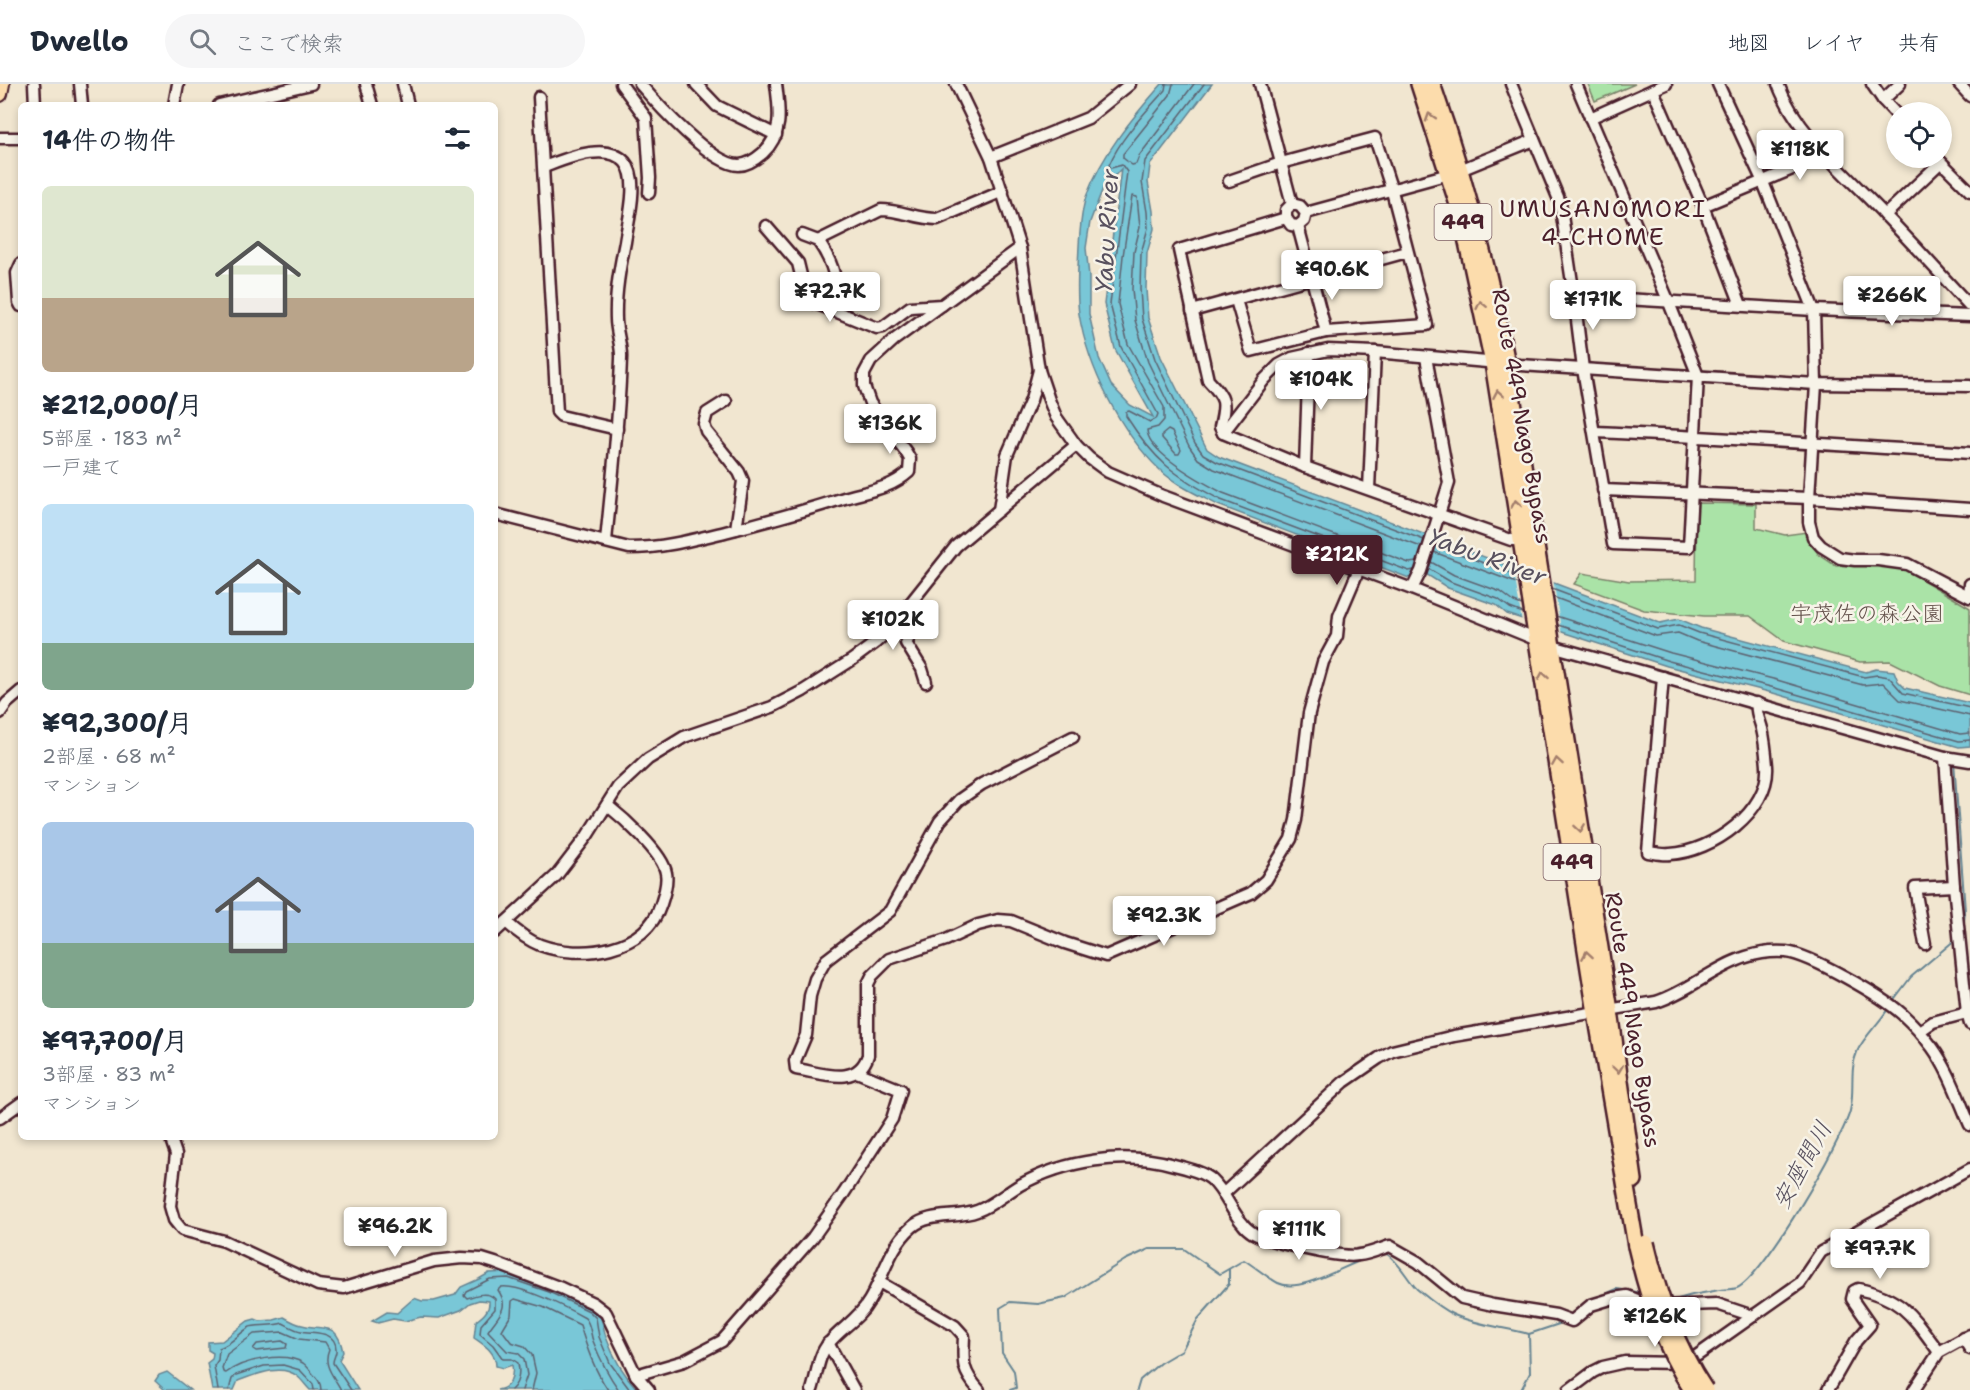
<!DOCTYPE html>
<html lang="ja">
<head>
<meta charset="utf-8">
<style>
	body { margin:0; font-family:"Shantell Sans","Klee One",sans-serif; background:#f6f6f7; color:#1f2937; height:100vh; display:flex; flex-direction:column; font-size:22px; white-space:nowrap }
	* { box-sizing:border-box; margin:0 }
	p { font-size:20px; color:#747a83 }
	.icon { flex:none; width:33px; height:33px; fill:none; stroke:currentColor; stroke-width:2; stroke-linecap:round; stroke-linejoin:round }
	.map { position:relative; flex:1; overflow:hidden }
	.panel { position:absolute; left:18px; top:18px; width:480px; height:1038px; display:flex; flex-direction:column; background:#fff; border-radius:9px; box-shadow:0 3px 9px #0003 }
	.panel>* { flex:none }
	.tools { position:absolute; left:1886px; top:18px; display:grid; gap:12px }
	.tools a { display:grid; place-items:center; width:66px; height:66px; border-radius:50%; background:#fff; box-shadow:0 3px 9px #0003; font-size:30px }
	.price { position:absolute; translate:-50% -51px; padding:0 14px; border-radius:6px; background:#fff; color:#222; font-size:20px; line-height:39px; filter:drop-shadow(0 2px 3px #0008) }
	.price::after { content:''; position:absolute; left:50%; top:36px; width:18px; height:14px; margin-left:-9px; background:inherit; clip-path:polygon(0 0,100% 0,50% 100%) }
	.price.active { background:#4a1f2b; color:#fff }
	ul { padding:0; list-style:none }
	li { display:grid; align-content:center; gap:12px; height:318px; padding:0 24px }
	li span { display:grid; place-items:center; height:186px; border-radius:9px; color:#555 }
	li>.icon { margin-inline-start:auto }
	span .icon { width:108px; height:108px; fill:#fffc; stroke-width:1 }
	li b { font-size:26px }
	h2 { display:flex; justify-content:space-between; align-items:center; height:72px; padding:0 24px; font-size:26px }
	header { display:flex; align-items:center; gap:36px; box-sizing:border-box; height:84px; padding:0 30px; background:#fff; border-bottom:2px solid #e0e1e3 }
	header strong { font-size:28px }
	nav { display:flex; gap:33px; margin-inline-start:auto; font-size:21px }
	.search { width:420px; height:54px; background:#f6f6f7; display:flex; align-items:center; gap:15px; box-sizing:border-box; padding:0 21px; border-radius:33px; color:#747a83; font-size:22px }
	.map>svg:first-child { display:block }
</style>
</head>
<body>
<header>
<strong>Dwello</strong>
<div class="search"><svg class="icon" aria-label="search" viewBox="0 0 24 24"><circle cx="10" cy="10" r="6"/><path d="M15 15l6 6"/></svg>ここで検索</div>
<nav><a>地図</a><a>レイヤ</a><a>共有</a></nav>
</header>
<div class="map">
<svg width="1970" height="1306" viewBox="0 0 1970 1306">
	<rect width="100%" height="100%" fill="#f1e6d0"/>
	<filter id="ink" filterUnits="userSpaceOnUse"><feTurbulence type="fractalNoise" baseFrequency=".0167" numOctaves="2"/><feDisplacementMap in="SourceGraphic" scale="12" xChannelSelector="R" yChannelSelector="G"/><feConvolveMatrix kernelMatrix="1 2 1 2 8 2 1 2 1" color-interpolation-filters="sRGB"/></filter>
	<g filter="url(#ink)">
		<g fill="#aae3a7" stroke="#7a8169" stroke-width="1.5">
			<polygon points="1588,0 1635,0 1595,17"/>
			<polygon points="1697,419 1756,420 1756,444 1785,451 1807,448 1818,470 1836,482 1876,480 1906,486 1970,524 1970,611 1940,602 1890,577 1860,578 1784,557 1750,532 1704,532 1644,526 1574,500 1582,489 1629,497 1696,496"/>
		</g>
		<g fill="#79c7d7" stroke="#668492" stroke-width="1.5" fill-rule="evenodd">
			<path d="M1162 0H1212L1150 81 1148 98 1153 127 1154 145 1147 169 1146 205 1148 234 1161 273 1207 365 1219 373 1660 539 1679 535 1701 544 1866 588 1876 585 1894 587 1898 597 1905 604 1970 619V662L1959 663 1773 609 1667 582 1565 549 1507 530 1496 521 1448 504 1426 490 1409 494 1218 421C1198 411 1176 401 1160 386 1120 348 1088 284 1079 230 1076 208 1078 185 1079 162 1080 146 1081 128 1086 113 1102 70 1132 34 1162 0ZM1121 85 1104 220 1115 265 1153 333 1130 321 1111 301 1099 274 1089 230V192L1086 164 1090 138 1103 104Z"/>
			<path d="M508 1188 593 1223C603 1232 602 1240 606 1253 613 1273 623 1290 638 1306H497C510 1304 514 1293 512 1281L503 1284 496 1282C496 1268 484 1261 474 1254L476 1237C483 1232 490 1226 489 1217L479 1216 470 1219 461 1226 439 1234 421 1233 405 1237 393 1235 378 1239 372 1237 387 1228 397 1229 414 1214 422 1217H434L455 1211 461 1203 479 1195 489 1189Z"/>
			<path d="M284 1233C289 1236 296 1240 302 1241 325 1247 337 1237 343 1268L339 1276 358 1306H310C306 1302 302 1296 297 1292 281 1279 255 1291 238 1297L234 1306H212L207 1279 212 1275 213 1269 208 1266V1258L222 1257 248 1237 255 1235 260 1237 274 1236Z"/>
			<polygon points="167,1288 190,1306 165,1306 155,1297 159,1291"/>
		</g>
		<polygon fill="#f1e6d0" points="1513,481 1553,495 1562,552 1522,538"/>
		<g fill="none" stroke-linecap="round" stroke-linejoin="round">
			<g stroke="#5d6270" stroke-width="1.5">
				<path d="M1166 0 1165 6C1145 29 1121 53 1109 81L1111 84 1122 81 1127 88 1110 220 1121 263 1158 330 1156 335 1150 338 1129 327 1126 328V332C1154 376 1174 392 1221 416L1409 487 1414 486"/>
				<polyline points="1173,0 1170,11 1123,70 1123,74 1132,81 1136,80 1139,72 1194,0"/>
				<polyline points="1204,0 1145,77 1142,98 1147,128 1148,144 1141,169 1140,205 1142,235 1155,275 1195,359 1203,370 1217,378 1424,456"/>
				<polygon points="1168,346 1172,348 1181,366 1179,370 1176,370 1162,354 1162,351"/>
				<polyline points="1436,461 1518,492"/>
				<polyline points="1434,468 1519,500"/>
				<path d="M1417 478 1409 479 1223 409C1204 399 1148 369 1147 346L1158 343 1164 336V323L1128 260 1118 220 1123 172 1132 112 1137 113 1140 143 1134 168 1132 205 1135 236 1148 278 1189 362 1198 375 1214 385 1421 463"/>
				<polyline points="1431,478 1454,491 1501,508 1514,518 1522,521"/>
				<polyline points="1429,485 1451,498 1498,515 1510,524 1523,529"/>
				<polyline points="1552,505 1658,545 1679,541 1699,549 1864,593 1877,591 1889,593 1903,609 1970,624"/>
				<polyline points="1553,513 1656,552 1678,549 1697,557 1863,601 1883,599 1900,616 1970,632"/>
				<polyline points="1556,532 1671,569 1777,596 1960,650 1970,649"/>
				<polyline points="1558,541 1669,577 1775,604 1959,657 1970,656"/>
				<polygon points="282,1257 287,1260 286,1264 256,1267 253,1265 257,1260"/>
				<path d="M218 1306 214 1282 218 1276 219 1264C232 1260 239 1249 250 1243 253 1241 275 1242 283 1239 289 1242 295 1246 301 1247 313 1250 336 1246 336 1265 337 1270 333 1273 333 1279L351 1306"/>
				<polyline points="229,1306 232,1295 236,1291 264,1282 283,1281 300,1286 313,1300 314,1306"/>
				<path d="M321 1306C321 1299 318 1295 313 1290 310 1286 307 1282 303 1279 284 1267 243 1276 226 1289L223 1288 222 1284 227 1270 254 1250 283 1248 299 1255 325 1258 329 1265C322 1282 334 1292 341 1306"/>
				<path d="M511 1306C519 1299 520 1289 518 1279L512 1275H503L493 1261 480 1250 481 1241 495 1225V1215C488 1207 476 1211 467 1214L464 1211 466 1207 490 1195 508 1194 549 1208 589 1227 596 1234 599 1253 610 1279 630 1306"/>
				<path d="M522 1306 527 1291 524 1275 518 1269 507 1267 488 1247C497 1232 511 1225 498 1206L501 1203C520 1200 567 1224 585 1234 591 1240 590 1249 593 1257 600 1275 608 1291 619 1306"/>
				<path d="M532 1306 536 1289 532 1271 524 1262 511 1258 502 1246 511 1231 512 1217 515 1215 543 1223 580 1241C587 1265 594 1285 608 1306"/>
			</g>
			<g stroke="#668492" stroke-width="2">
				<polyline points="1954,677 1965,827 1963,850"/>
				<polyline points="1892,918 1911,893 1956,855"/>
				<path d="M1377 1172 1387 1170C1401 1180 1406 1194 1417 1205 1428 1214 1439 1224 1452 1230 1475 1241 1504 1243 1529 1250"/>
				<path d="M1669 1214 1674 1216C1687 1212 1700 1209 1714 1207 1721 1205 1730 1206 1737 1204 1763 1193 1842 1057 1850 1027 1855 1008 1849 986 1857 968 1864 952 1880 939 1889 923"/>
				<polyline points="1594,1215 1617,1205 1643,1209"/>
				<polyline points="1529,1250 1559,1240 1563,1238"/>
				<path d="M1010 1306 1016 1304 1014 1287 1002 1269 1000 1224 1010 1218 1038 1220 1065 1214 1125 1176 1149 1165H1184L1220 1190 1244 1176C1254 1182 1268 1194 1278 1199 1300 1210 1343 1182 1365 1175"/>
				<polyline points="1137,1306 1140,1296 1160,1279 1182,1266 1198,1235 1229,1200 1229,1185"/>
				<polyline points="1521,1306 1530,1289 1529,1250"/>
			</g>
			<g stroke="#4a1f2b" stroke-width="15">
				<g id="minor">
					<polyline points="34,0 35,21"/>
					<polyline points="80,0 82,21"/>
					<polyline points="366,0 372,21"/>
					<polyline points="403,0 408,21"/>
					<polyline points="621,0 646,34 650,94 649,109"/>
					<path d="M640 0C657 20 712 81 739 81 748 81 756 75 763 69 784 49 779 25 776 0"/>
					<polyline points="696,0 717,22 776,51"/>
					<polyline points="956,0 991,73 1020,164 1039,286 1049,316 1056,333 1076,361 1089,374 1108,388 1163,412 1412,505 1552,562 1945,673 1970,677"/>
					<polyline points="1260,0 1292,120"/>
					<polyline points="1511,0 1560,118 1574,212 1583,285 1613,460 1689,463 1698,292 1668,216 1576,0"/>
					<polyline points="1718,0 1763,98 1814,226 1816,300 1809,414 1809,438 1813,453 1821,462 1840,474 1855,476 1878,476 1907,480 1970,513"/>
					<path d="M1778 0C1797 51 1848 92 1885 131 1914 161 1942 192 1970 222"/>
					<polyline points="1872,0 1883,16 1896,30"/>
					<polyline points="1959,0 1970,12"/>
					<polyline points="1653,6 1703,122 1741,221"/>
					<polyline points="539,13 557,328 561,332 617,345"/>
					<polyline points="1883,16 1900,0"/>
					<polyline points="174,21 178,0"/>
					<polyline points="219,21 311,0"/>
					<polyline points="1590,34 1666,0"/>
					<polyline points="0,54 21,54"/>
					<polyline points="991,73 1088,34 1130,0"/>
					<polyline points="1937,74 1970,107"/>
					<path d="M544 83C566 75 606 57 625 78 640 95 628 137 625 158 620 183 615 209 616 235 616 248 622 262 621 275 619 336 612 397 606 457"/>
					<polyline points="1460,86 1534,56"/>
					<polyline points="1229,97 1281,79 1375,54 1392,107 1427,241 1326,248 1251,267 1236,216"/>
					<polygon points="1292,120 1300,122 1306,129 1304,137 1298,142 1291,141 1286,134 1286,126"/>
					<polyline points="1703,122 1826,71"/>
					<polyline points="1306,129 1449,90"/>
					<polyline points="1885,131 1941,78"/>
					<path d="M1286 134 1179 166 1208 296C1226 315 1226 318 1220 343L1223 349 1305 383 1511 456H1521"/>
					<polyline points="766,142 798,179 806,212 810,217 877,244 883,243 910,223 942,221"/>
					<polyline points="1298,142 1326,248"/>
					<path d="M802 151 818 157 881 126C900 126 918 135 937 135L1003 107"/>
					<path d="M818 157C834 180 839 198 834 226"/>
					<polyline points="21,180 17,189 19,218 21,222"/>
					<polyline points="1574,212 1814,226 1970,232"/>
					<polyline points="1192,227 1407,168"/>
					<polyline points="726,317 707,329 704,340 706,347 739,388 743,397 736,445"/>
					<path d="M1595 348C1720 353 1845 362 1970 369"/>
					<polyline points="1223,349 1264,296 1279,281 1292,274 1328,266 1375,268 1520,281 1816,300 1970,302"/>
					<polyline points="1305,383 1309,269"/>
					<polyline points="1369,405 1375,268"/>
					<polyline points="1603,406 1809,414 1970,425"/>
					<polyline points="999,426 1007,371 1031,316 1039,286"/>
					<path d="M495 430 629 464C664 464 696 455 729 447 767 437 804 427 841 415 866 407 889 406 909 388L910 375 906 368 870 319 864 302V290L871 277 894 256 1020 164"/>
					<polyline points="1412,505 1421,487 1449,399 1426,273"/>
					<polyline points="1969,512 1970,500"/>
					<path d="M909 520C921 533 914 546 906 559L922 585 926 598"/>
					<path d="M1663 593 1648 768C1655 769 1663 771 1670 770 1712 768 1770 727 1767 682 1766 670 1765 657 1762 645 1760 636 1755 628 1757 619"/>
					<polyline points="0,629 7,619 21,607"/>
					<path d="M1073 653 982 700 959 716 940 737 890 827 826 876 815 895 810 912 806 951 795 977 796 985C822 989 858 1004 868 971V900L872 892 889 875 946 856 978 841 998 836 1011 837 1065 859 1106 872 1251 809 1266 796 1291 755 1296 736 1309 629 1323 578 1337 552 1339 532 1359 485"/>
					<polyline points="1945,673 1954,802 1967,929 1970,940"/>
					<path d="M506 838C516 847 527 856 540 861 581 876 646 868 661 820 664 811 668 798 666 789 663 769 622 733 607 721"/>
					<polyline points="495,848 557,791 587,752 618,703 648,675 684,653 772,623 803,607 852,576 875,559 889,546 956,462 1076,361"/>
					<polyline points="1925,860 1915,804 1954,802"/>
					<polyline points="1920,947 1933,938 1967,929 1970,930"/>
					<polyline points="0,1034 21,1019"/>
					<polyline points="170,1053 176,1070 170,1122 174,1136 182,1146 224,1157 318,1201 344,1204 434,1177 462,1174 482,1175 495,1179 561,1204 593,1219 606,1229 636,1291 649,1306"/>
					<path d="M1223 1110 1344 998 1379 974 1392 967 1454 952 1656 918C1688 908 1714 883 1746 873 1758 869 1773 867 1786 868 1811 871 1882 912 1902 930 1913 940 1923 951 1932 963 1949 986 1959 1016 1970 1041"/>
					<path d="M879 1198 955 1242 964 1252C963 1278 961 1286 979 1306"/>
					<polyline points="1963,1254 1970,1265"/>
					<polyline points="828,1259 854,1306"/>
					<polyline points="636,1291 684,1277 722,1257 813,1153 844,1109 892,1035 901,1006 857,988"/>
					<path d="M812 1306C817 1291 818 1271 829 1259 841 1244 859 1235 869 1217 884 1192 889 1163 912 1143 930 1128 956 1135 977 1127 992 1122 1006 1109 1020 1101 1065 1076 1124 1067 1174 1081 1185 1084 1204 1088 1212 1096 1225 1108 1231 1127 1243 1140 1245 1143 1250 1147 1253 1149 1269 1158 1342 1175 1359 1171 1369 1170 1380 1165 1390 1162L1418 1178 1462 1214 1493 1221 1556 1231 1572 1237 1591 1221 1614 1214 1627 1212 1647 1220 1658 1222 1717 1220 1753 1232"/>
					<polyline points="1569,1306 1593,1288 1603,1283 1625,1278 1678,1279 1695,1273 1800,1199 1821,1168 1970,1085"/>
					<path d="M1828 1306 1856 1257 1870 1241 1852 1215 1854 1207 1858 1205C1903 1214 1913 1233 1939 1268"/>
					<polyline points="1914,1306 1939,1268 1970,1251"/>
				</g>
			</g>
			<g stroke="#4a1f2b" stroke-width="18">
				<polyline id="major" points="0,10 2,0"/>
			</g>
			<g stroke="#4a1f2b" stroke-width="20">
				<g id="highway">
					<polyline points="1419,0 1461,130 1493,279 1596,929 1636,1162"/>
					<path d="M1432 0C1464 91 1489 185 1507 280L1610 927 1634 1096"/>
				</g>
			</g>
			<use href="#minor" stroke="#f7f3e8" stroke-width="10"/>
			<use href="#major" stroke="#fcdcac" stroke-width="14"/>
			<use href="#highway" stroke="#fcdcac" stroke-width="15"/>
			<g stroke="#4a1f2b" stroke-width="20" stroke-linecap="butt">
				<g id="highway-bridge">
					<path d="M1646 1159C1659 1213 1674 1259 1705 1306"/>
					<path d="M1636 1162C1648 1213 1663 1261 1692 1306"/>
				</g>
			</g>
			<use href="#highway-bridge" stroke="#fcdcac" stroke-width="15"/>
		</g>
		<defs><path id="oneway-chevron" d="M-2-3.5L2.5 0L-2 3.5" fill="none" stroke-width="1.6" stroke-linecap="round" stroke-linejoin="round" transform="scale(1.5)"/></defs>
		<g stroke="#a37e6c">
			<use href="#oneway-chevron" transform="translate(1430 33) rotate(-108)"/>
			<use href="#oneway-chevron" transform="translate(1481 221) rotate(-102)"/>
			<use href="#oneway-chevron" transform="translate(1498 310) rotate(-100)"/>
			<use href="#oneway-chevron" transform="translate(1516 420) rotate(-99)"/>
			<use href="#oneway-chevron" transform="translate(1543 592) rotate(-100)"/>
			<use href="#oneway-chevron" transform="translate(1557 678) rotate(-99)"/>
			<use href="#oneway-chevron" transform="translate(1580 744) rotate(81)"/>
			<use href="#oneway-chevron" transform="translate(1587 871) rotate(-99)"/>
			<use href="#oneway-chevron" transform="translate(1618 985) rotate(82)"/>
		</g>
	</g>
	<g text-anchor="middle" dominant-baseline="central" stroke-width="5" stroke-linejoin="round" paint-order="stroke">
		<g fill="#f7f3e8" stroke="#7e5f64" stroke-width="1.5">
			<rect x="1434.5" y="120" width="57" height="36" rx="4.5"/>
			<rect x="1543.5" y="760" width="57" height="36" rx="4.5"/>
		</g>
		<g font-size="21" font-weight="bold" fill="#4a1f2b">
			<text x="1463" y="138">449</text>
			<text x="1572" y="778">449</text>
		</g>
		<g font-size="22" fill="#4a1f2b" stroke="#f7f3e8">
			<text transform="translate(1522 332) rotate(80)">Route 449 Nago Bypass</text>
			<text transform="translate(1633 936) rotate(81)">Route 449 Nago Bypass</text>
		</g>
		<g font-size="22" fill="#62504a" stroke="#f7f3e8">
			<text x="1867" y="529">宇茂佐の森公園</text>
		</g>
		<g font-size="24" letter-spacing="1.5" fill="#4a1f2b" stroke="#f7f3e8">
			<text x="1603" y="125">UMUSANOMORI<tspan x="1603" dy="28">4-CHOME</tspan></text>
		</g>
		<g font-size="24" font-style="italic" fill="#58515f" stroke="#f7f3e8">
			<text transform="translate(1107 147) rotate(-87)">Yabu River</text>
			<text transform="translate(1487 473) rotate(20)">Yabu River</text>
			<text transform="translate(1802 1081) rotate(-61)">安座間川</text>
		</g>
	</g>
</svg>
<div class="tools">
<a><svg class="icon" aria-label="locate" viewBox="0 0 24 24"><circle cx="12" cy="12" r="6"/><path d="M12 2v4M12 18v4M2 12h4M18 12h4"/></svg></a>
</div>
<b class="price" style="left:1800px;top:97px">¥118K</b>
<b class="price" style="left:1332px;top:217px">¥90.6K</b>
<b class="price" style="left:830px;top:239px">¥72.7K</b>
<b class="price" style="left:1892px;top:243px">¥266K</b>
<b class="price" style="left:1593px;top:247px">¥171K</b>
<b class="price" style="left:1321px;top:327px">¥104K</b>
<b class="price" style="left:890px;top:371px">¥136K</b>
<b class="price active" style="left:1337px;top:502px">¥212K</b>
<b class="price" style="left:893px;top:567px">¥102K</b>
<b class="price" style="left:1164px;top:863px">¥92.3K</b>
<b class="price" style="left:395px;top:1174px">¥96.2K</b>
<b class="price" style="left:1299px;top:1177px">¥111K</b>
<b class="price" style="left:1880px;top:1196px">¥97.7K</b>
<b class="price" style="left:1655px;top:1264px">¥126K</b>
<section class="panel">
<h2>14件の物件<svg class="icon" aria-label="filters" viewBox="0 0 24 24"><path d="M4 7h16M4 17h16"/><circle cx="9" cy="7" r="2"/><circle cx="15" cy="17" r="2"/></svg></h2>
<ul>
<li><span style="background:linear-gradient(#dfe7d0 60%,#b9a48a 0)"><svg class="icon" aria-label="home" viewBox="0 0 24 24"><path d="M3 11l9-7 9 7M6 9v11h12V9"/></svg></span><div><b>¥212,000/月</b><p>5部屋 · 183 m²</p><p>一戸建て</p></div></li>
<li><span style="background:linear-gradient(#bfe0f5 75%,#7fa58c 0)"><svg class="icon" aria-label="home" viewBox="0 0 24 24"><path d="M3 11l9-7 9 7M6 9v11h12V9"/></svg></span><div><b>¥92,300/月</b><p>2部屋 · 68 m²</p><p>マンション</p></div></li>
<li><span style="background:linear-gradient(#a9c7e8 65%,#7fa58c 0)"><svg class="icon" aria-label="home" viewBox="0 0 24 24"><path d="M3 11l9-7 9 7M6 9v11h12V9"/></svg></span><div><b>¥97,700/月</b><p>3部屋 · 83 m²</p><p>マンション</p></div></li>
</ul>
</section>
</div>
</body>
</html>
